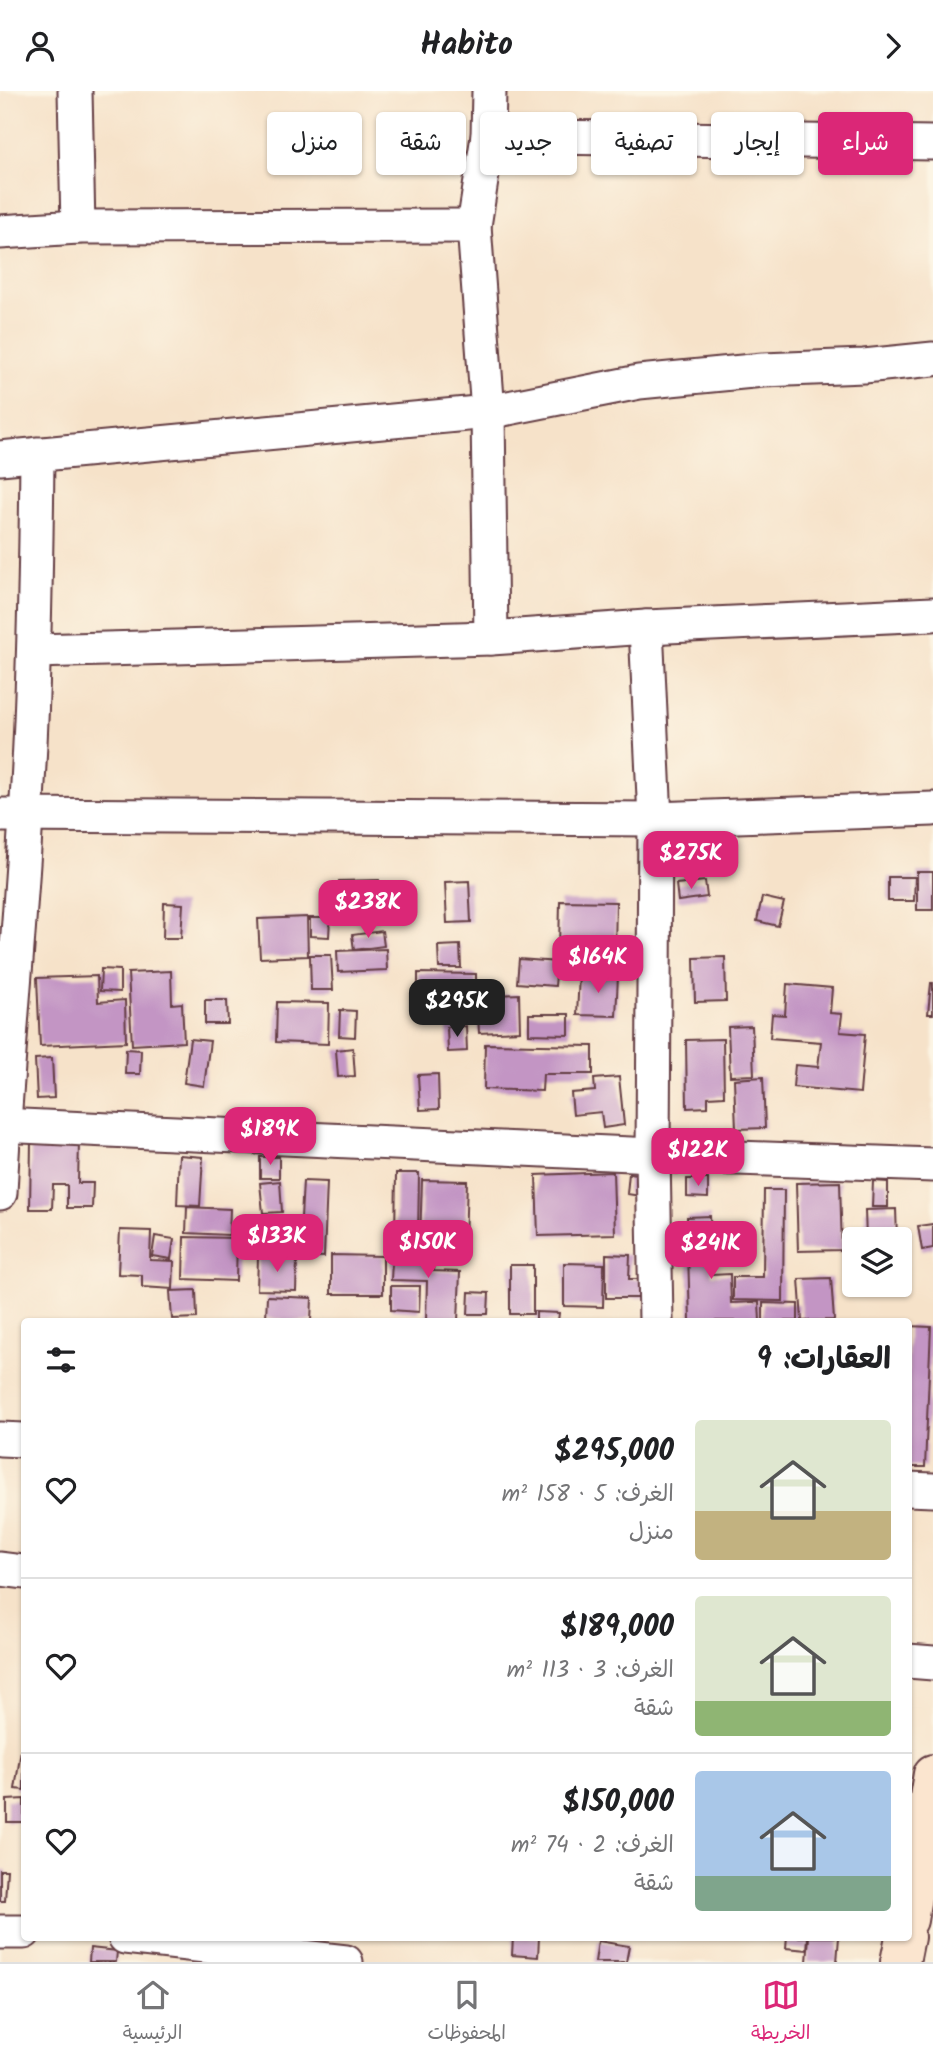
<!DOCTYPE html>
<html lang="ar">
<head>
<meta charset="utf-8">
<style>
	body { margin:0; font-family:Kalam,"Playpen Sans Arabic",sans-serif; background:#f2f2f2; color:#202124; direction:rtl; height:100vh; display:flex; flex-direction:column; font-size:26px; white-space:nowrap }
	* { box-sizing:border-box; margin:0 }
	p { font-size:23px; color:#757577 }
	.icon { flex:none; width:38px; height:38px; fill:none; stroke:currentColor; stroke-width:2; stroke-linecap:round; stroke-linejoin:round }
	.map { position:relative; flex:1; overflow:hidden; direction:ltr }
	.details { position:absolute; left:21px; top:1227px; width:891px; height:623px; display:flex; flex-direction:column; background:#fff; border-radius:7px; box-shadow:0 2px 5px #0004; direction:rtl }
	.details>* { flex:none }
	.top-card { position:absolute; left:21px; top:21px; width:892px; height:63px; direction:rtl; display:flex; gap:14px }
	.tools { position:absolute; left:842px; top:1136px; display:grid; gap:14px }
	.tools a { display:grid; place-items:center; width:70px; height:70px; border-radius:7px; background:#fff; box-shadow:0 2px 5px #0004; font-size:35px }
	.price { position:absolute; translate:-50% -60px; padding:0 16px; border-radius:14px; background:#db2777; color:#fff; font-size:23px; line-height:46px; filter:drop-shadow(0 2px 4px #0008) }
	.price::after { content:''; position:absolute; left:50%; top:42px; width:21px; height:16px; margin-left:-10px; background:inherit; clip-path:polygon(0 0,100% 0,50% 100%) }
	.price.current { background:#222; color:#fff }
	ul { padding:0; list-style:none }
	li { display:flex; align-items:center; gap:21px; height:175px; padding:0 21px }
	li+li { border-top:2px solid #e0e0e0 }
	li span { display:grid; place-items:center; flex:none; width:196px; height:140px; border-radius:7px; color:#555 }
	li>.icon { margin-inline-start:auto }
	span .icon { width:84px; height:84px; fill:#fffc; stroke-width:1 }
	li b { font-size:30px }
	h2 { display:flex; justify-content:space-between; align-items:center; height:84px; padding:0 21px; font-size:30px }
	.chip { padding:0 24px; border-radius:7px; background:#fff; box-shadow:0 2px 5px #0004; font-size:24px; line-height:63px }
	.chip.current { background:#db2777; color:#fff }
	header { display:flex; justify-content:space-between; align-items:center; height:91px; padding:0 21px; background:#fff; font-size:32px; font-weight:600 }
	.menu { display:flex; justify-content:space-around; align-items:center; height:98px; border-top:2px solid #e0e0e0; background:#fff; font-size:19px; color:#757577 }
	.menu a { display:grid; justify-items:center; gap:4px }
	.menu .current { color:#db2777 }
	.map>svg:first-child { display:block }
</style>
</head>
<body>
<header><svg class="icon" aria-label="forward" viewBox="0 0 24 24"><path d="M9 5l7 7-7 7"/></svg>Habito<svg class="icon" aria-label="person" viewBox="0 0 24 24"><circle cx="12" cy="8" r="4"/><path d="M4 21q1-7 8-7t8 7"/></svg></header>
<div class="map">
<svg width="933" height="1871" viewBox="0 0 933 1871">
	<rect width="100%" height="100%" fill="#fcf5e5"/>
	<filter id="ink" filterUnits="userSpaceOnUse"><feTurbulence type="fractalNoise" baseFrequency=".0143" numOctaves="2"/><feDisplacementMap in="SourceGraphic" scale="14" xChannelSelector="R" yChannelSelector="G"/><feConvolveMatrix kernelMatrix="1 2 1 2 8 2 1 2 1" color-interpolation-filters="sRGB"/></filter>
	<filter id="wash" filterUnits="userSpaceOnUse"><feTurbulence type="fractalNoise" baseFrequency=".00686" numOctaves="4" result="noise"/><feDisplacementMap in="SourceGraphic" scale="28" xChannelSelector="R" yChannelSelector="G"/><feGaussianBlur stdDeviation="1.57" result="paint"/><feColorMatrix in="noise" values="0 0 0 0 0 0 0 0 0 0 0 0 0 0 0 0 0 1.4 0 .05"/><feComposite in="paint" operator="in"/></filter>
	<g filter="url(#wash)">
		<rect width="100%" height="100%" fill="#f6e2c9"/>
		<g id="blocks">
			<g fill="#c395c4">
				<rect x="917" y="781" width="16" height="38"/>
				<polygon points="888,786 915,786 914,810 888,810"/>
				<polygon points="379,789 380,806 340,807 339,790"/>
				<polygon points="469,790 471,831 447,832 445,791"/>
				<polygon points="705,790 707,806 678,810 676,793"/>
				<polygon points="762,806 784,811 778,835 757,830"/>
				<polygon points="341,808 379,810 378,829 340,828"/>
				<polygon points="560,810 616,811 615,859 559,858"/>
				<polygon points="164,812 183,813 181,847 163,847"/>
				<polygon points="307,826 308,865 260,867 258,828"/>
				<polygon points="310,827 330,827 329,846 310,845"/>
				<polygon points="382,840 384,855 354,859 352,844"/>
				<polygon points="460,854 461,877 439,877 438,855"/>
				<polygon points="386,858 387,879 338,881 337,860"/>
				<polygon points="310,864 331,864 333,899 311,899"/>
				<polygon points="725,866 726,910 695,911 694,867"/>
				<polygon points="519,868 557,871 555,895 517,892"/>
				<polygon points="101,878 120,879 120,901 100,900"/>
				<polygon points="171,880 172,913 182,912 184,951 132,954 128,882"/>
				<polygon points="418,882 476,883 476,907 418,906"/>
				<polygon points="579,884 618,885 616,925 577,924"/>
				<polygon points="97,885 98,911 125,909 126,951 40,955 37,887"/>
				<polygon points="931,892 933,892 933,923 928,923"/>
				<polygon points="787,893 832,897 830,922 842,923 840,941 865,943 860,1002 793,996 795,974 818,976 821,951 770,947 772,923 785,924"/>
				<polygon points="519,903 520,940 479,942 477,905"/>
				<polygon points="205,909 227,909 228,933 205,933"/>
				<polygon points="277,911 329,912 328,953 276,951"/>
				<polygon points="340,919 356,920 355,946 339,945"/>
				<polygon points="529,923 569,923 569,944 529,943"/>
				<polygon points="466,935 467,960 448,961 447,936"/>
				<polygon points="752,935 754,984 730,985 728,936"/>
				<polygon points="190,948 210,950 204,995 184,992"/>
				<polygon points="723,948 724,1005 708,1006 708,1016 687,1017 686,949"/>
				<polygon points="485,953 593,955 593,983 543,983 542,1000 484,998"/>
				<polygon points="353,957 355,985 338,986 336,959"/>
				<polygon points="126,958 141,959 140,983 125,983"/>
				<polygon points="52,967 54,1007 37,1008 35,968"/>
				<polygon points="438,983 439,1018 420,1019 418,984"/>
				<polygon points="619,986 624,1034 603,1037 601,1021 573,1024 571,1002 595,1000 594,988"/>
				<polygon points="763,986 765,1037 736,1038 734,988"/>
				<polygon points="31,1050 79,1051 78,1092 93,1092 92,1117 67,1117 67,1094 53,1094 52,1118 30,1118"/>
				<polygon points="179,1064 203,1066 200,1115 177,1114"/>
				<rect x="260" y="1066" width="19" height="21"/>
				<polygon points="613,1081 615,1143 538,1145 536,1084"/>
				<polygon points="396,1082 419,1082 418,1145 395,1145"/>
				<polygon points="629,1082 650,1085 647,1106 627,1103"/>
				<polygon points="687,1088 708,1088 708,1107 687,1106"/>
				<polygon points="422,1089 467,1090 465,1151 420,1150"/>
				<polygon points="280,1090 282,1121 263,1122 260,1092"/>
				<polygon points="303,1090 327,1091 324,1166 261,1163 262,1126 301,1127"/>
				<polygon points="873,1090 888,1091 888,1116 872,1116"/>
				<polygon points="840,1091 842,1159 798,1160 796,1092"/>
				<polygon points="764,1099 784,1099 783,1210 733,1209 733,1186 763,1186"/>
				<polygon points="187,1116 230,1118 229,1144 186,1142"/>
				<polygon points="896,1118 897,1148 866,1148 865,1119"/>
				<polygon points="710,1125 712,1184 730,1183 731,1212 759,1211 760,1230 690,1230 687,1126"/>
				<polygon points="933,1133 933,1157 922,1159 918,1135"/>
				<polygon points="120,1139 151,1140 150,1169 174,1170 173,1198 142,1196 142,1184 118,1183"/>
				<polygon points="155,1145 174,1148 171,1168 152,1165"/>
				<polygon points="184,1146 237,1147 236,1190 183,1188"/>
				<polygon points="393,1152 434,1153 433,1180 460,1181 458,1230 426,1230 427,1190 391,1189"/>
				<polygon points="606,1163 630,1164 629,1188 649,1188 648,1207 606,1207"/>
				<polygon points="331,1164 383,1165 383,1203 331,1203"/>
				<polygon points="258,1166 297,1168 296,1200 257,1199"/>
				<polygon points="564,1172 604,1173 603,1216 564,1215"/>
				<rect x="510" y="1174" width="23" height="49"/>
				<polygon points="831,1187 834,1229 802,1230 799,1188"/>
				<polygon points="391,1195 420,1195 419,1221 391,1219"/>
				<polygon points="196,1199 197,1227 172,1228 170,1200"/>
				<polygon points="469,1201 489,1202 488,1223 468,1223"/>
				<polygon points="267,1205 312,1207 311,1230 283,1230 283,1228 266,1227"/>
				<polygon points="763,1212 798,1213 798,1230 763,1230"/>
				<polygon points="536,1221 559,1222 558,1230 536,1230"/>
				<polygon points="908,1235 931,1236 925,1376 908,1376"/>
				<polygon points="21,1659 24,1660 24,1699 15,1698"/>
				<polygon points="24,1708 24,1731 7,1731 7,1709"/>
				<polygon points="0,1779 7,1779 5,1810 0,1810"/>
				<polygon points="513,1846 539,1846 538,1866 512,1864"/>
				<polygon points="787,1846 808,1846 807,1859 786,1857"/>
				<polygon points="809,1846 839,1846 837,1871 807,1871"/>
				<polygon points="598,1850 629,1855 626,1871 595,1871"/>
				<polygon points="90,1857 117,1860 116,1871 89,1871"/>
			</g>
		</g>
	</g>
	<g filter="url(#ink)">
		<use href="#blocks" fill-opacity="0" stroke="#643c43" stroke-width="2"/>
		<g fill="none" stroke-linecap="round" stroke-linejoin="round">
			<g stroke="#643c43" stroke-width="37">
				<g id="street">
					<polyline points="75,0 78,136"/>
					<polyline points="489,0 488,45 474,135 488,321 491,547"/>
					<polyline points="488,45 933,52"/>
					<polyline points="0,141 78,136 474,135"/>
					<polyline points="0,367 488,321 639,291 763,279 864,275 933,268"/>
					<polyline points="646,536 655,728 653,1064 656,1230"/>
					<polyline points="35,560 491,547 646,536 933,523"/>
					<polyline points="0,724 655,728 933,718"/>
					<polyline points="0,1034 653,1064 933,1074"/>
					<path d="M0 1102C6 976 19 850 26 725 34 604 36 483 37 363"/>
					<polyline points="0,1348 24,1349"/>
					<polyline points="908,1398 933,1399"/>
					<polyline points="0,1478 24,1481"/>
					<polyline points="908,1570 933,1572"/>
					<polyline points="0,1841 24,1841"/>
					<polyline points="125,1846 346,1871"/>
				</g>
			</g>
			<g stroke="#643c43" stroke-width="42">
				<g id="secondary">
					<polyline points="908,1829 933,1683"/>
					<polyline points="900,1871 905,1846"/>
				</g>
			</g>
			<use href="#street" stroke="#fff" stroke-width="33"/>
			<use href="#secondary" stroke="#fbe5cf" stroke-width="38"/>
		</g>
	</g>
</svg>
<div class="tools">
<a><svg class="icon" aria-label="layers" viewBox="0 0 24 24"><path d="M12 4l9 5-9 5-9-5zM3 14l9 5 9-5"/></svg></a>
</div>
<b class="price" style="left:691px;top:800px">$275K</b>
<b class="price" style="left:368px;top:849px">$238K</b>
<b class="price" style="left:598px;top:904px">$164K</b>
<b class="price current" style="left:457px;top:948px">$295K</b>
<b class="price" style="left:270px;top:1076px">$189K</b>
<b class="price" style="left:698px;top:1097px">$122K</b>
<b class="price" style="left:277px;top:1183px">$133K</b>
<b class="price" style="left:428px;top:1189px">$150K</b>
<b class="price" style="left:711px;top:1190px">$241K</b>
<div class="top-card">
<a class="chip current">شراء</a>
<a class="chip">إيجار</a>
<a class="chip">تصفية</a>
<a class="chip">جديد</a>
<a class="chip">شقة</a>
<a class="chip">منزل</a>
</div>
<section class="details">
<h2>العقارات: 9<svg class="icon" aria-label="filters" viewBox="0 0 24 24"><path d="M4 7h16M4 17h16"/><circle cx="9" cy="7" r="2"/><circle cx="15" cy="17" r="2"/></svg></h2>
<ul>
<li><span style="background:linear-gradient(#dfe7d0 65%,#c2b280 0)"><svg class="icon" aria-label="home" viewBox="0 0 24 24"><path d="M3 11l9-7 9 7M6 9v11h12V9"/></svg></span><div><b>$295,000</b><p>الغرف: 5 · 158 m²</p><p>منزل</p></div><svg class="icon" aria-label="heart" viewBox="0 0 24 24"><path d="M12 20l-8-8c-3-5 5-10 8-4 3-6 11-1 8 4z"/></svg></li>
<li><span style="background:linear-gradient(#dfe7d0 75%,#8fb573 0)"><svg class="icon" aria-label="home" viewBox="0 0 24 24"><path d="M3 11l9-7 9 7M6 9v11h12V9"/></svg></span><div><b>$189,000</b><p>الغرف: 3 · 113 m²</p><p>شقة</p></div><svg class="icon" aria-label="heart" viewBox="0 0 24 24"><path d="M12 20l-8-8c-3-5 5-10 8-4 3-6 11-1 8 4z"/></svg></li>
<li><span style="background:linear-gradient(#a9c7e8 75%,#7fa58c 0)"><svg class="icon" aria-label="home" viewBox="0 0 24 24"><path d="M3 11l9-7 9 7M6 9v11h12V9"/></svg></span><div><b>$150,000</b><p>الغرف: 2 · 74 m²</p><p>شقة</p></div><svg class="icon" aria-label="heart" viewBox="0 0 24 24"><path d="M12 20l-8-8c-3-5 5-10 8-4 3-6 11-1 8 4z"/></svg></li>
</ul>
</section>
</div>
<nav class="menu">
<a class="current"><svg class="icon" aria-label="map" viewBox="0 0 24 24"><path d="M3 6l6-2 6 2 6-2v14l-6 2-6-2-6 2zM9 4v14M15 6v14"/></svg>الخريطة</a>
<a><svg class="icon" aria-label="saved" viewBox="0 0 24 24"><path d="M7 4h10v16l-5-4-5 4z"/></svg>المحفوظات</a>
<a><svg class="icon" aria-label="home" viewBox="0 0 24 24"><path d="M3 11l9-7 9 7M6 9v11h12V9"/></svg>الرئيسية</a>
</nav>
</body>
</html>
